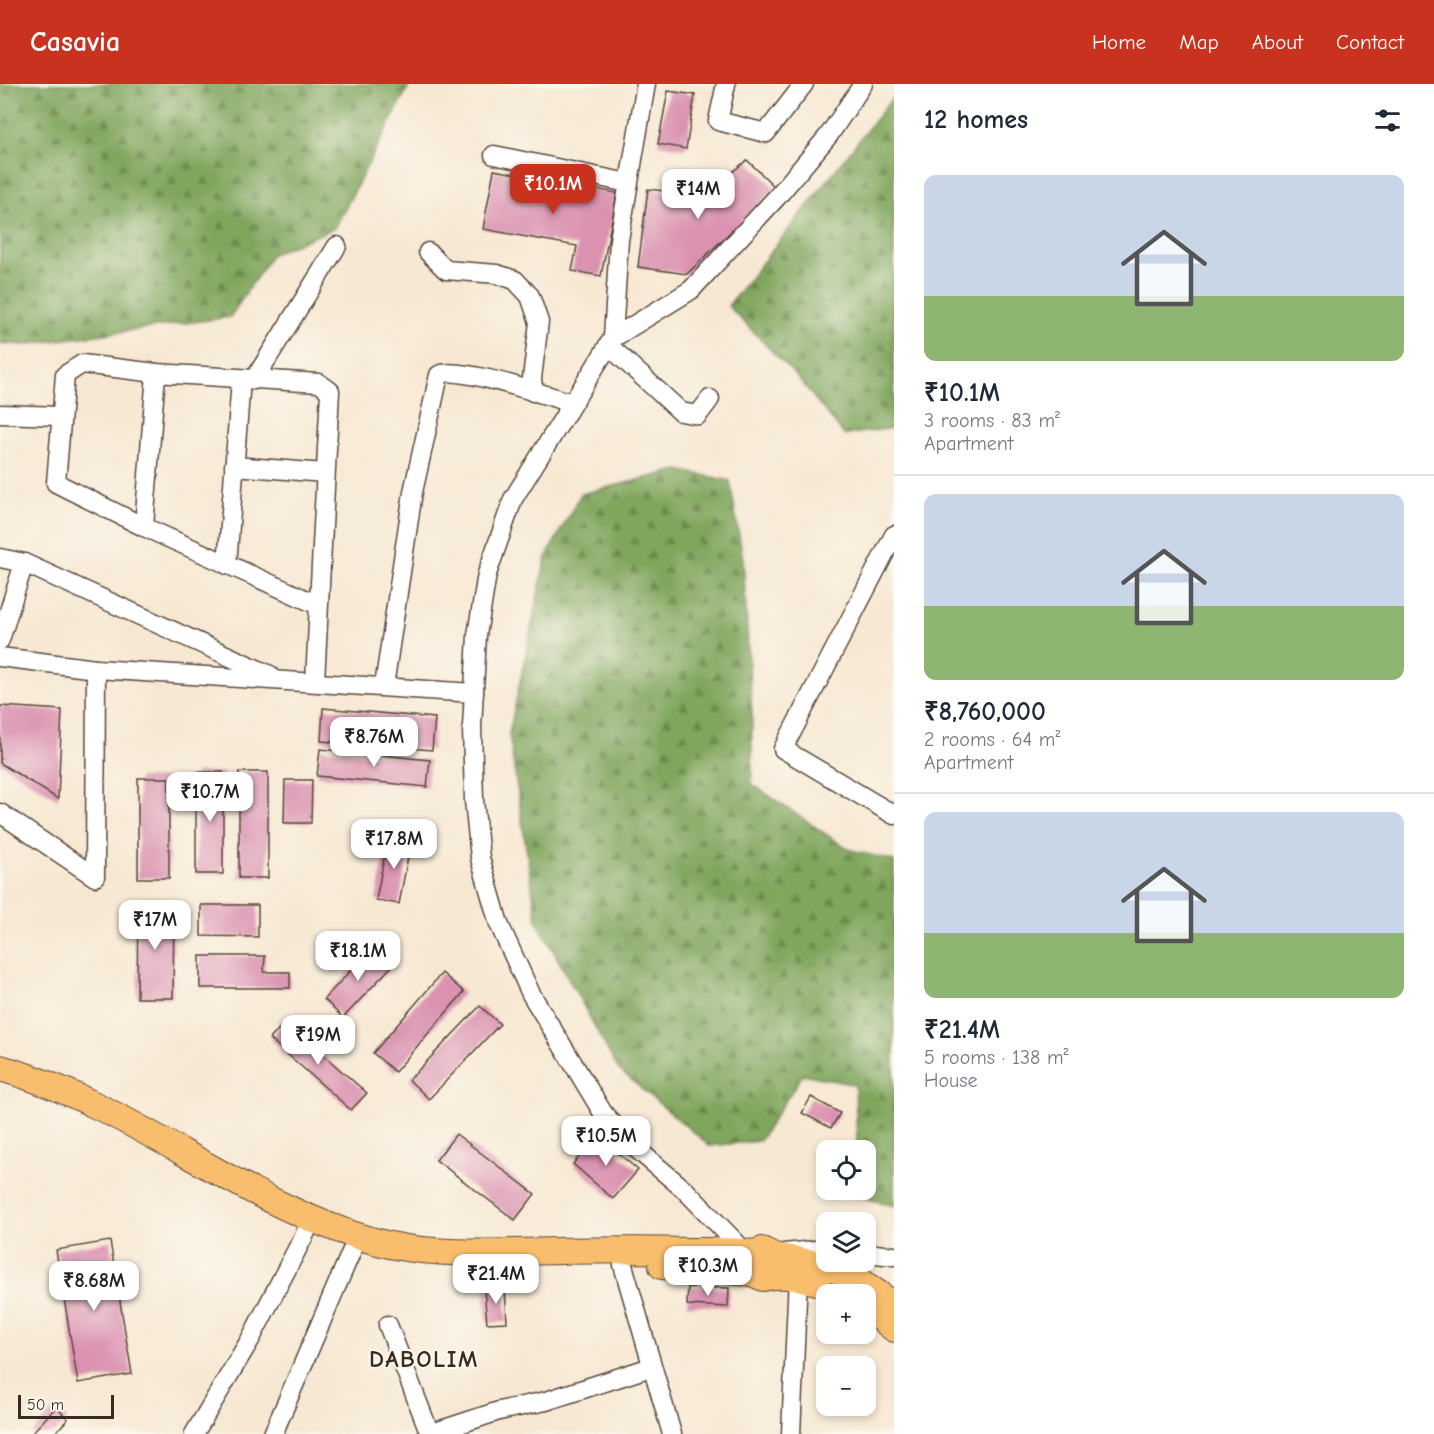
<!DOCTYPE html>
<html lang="en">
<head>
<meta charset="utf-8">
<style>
	body { margin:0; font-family:"Comic Neue",sans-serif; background:#f6f6f7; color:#1f2937; height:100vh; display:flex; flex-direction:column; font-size:22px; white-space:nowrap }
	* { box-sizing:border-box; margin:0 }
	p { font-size:20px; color:#747a83 }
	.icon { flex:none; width:33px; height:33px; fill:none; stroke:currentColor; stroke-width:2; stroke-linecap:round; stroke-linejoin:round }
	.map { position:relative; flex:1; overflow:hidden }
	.panel { display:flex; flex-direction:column; background:#fff; width:540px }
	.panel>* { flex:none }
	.fabs { position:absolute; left:816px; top:1056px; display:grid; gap:12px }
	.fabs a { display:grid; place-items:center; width:60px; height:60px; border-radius:12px; background:#fff; box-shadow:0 3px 9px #0003; font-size:30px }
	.scale { position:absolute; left:18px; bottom:15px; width:96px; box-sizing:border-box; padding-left:6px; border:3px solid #3b2a1e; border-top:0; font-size:16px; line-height:21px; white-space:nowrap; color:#3b2a1e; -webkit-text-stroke:4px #fbf7ec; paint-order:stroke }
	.price { position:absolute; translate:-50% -51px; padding:0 14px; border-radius:12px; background:#fff; color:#222; font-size:20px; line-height:39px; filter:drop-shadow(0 2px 3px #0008) }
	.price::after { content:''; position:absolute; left:50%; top:36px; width:18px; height:14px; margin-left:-9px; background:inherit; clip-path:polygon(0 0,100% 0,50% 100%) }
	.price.on { background:#c8321e; color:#fff }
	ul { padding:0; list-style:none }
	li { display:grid; align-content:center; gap:12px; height:318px; padding:0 30px }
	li+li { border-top:2px solid #e0e1e3 }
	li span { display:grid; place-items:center; height:186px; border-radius:12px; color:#555 }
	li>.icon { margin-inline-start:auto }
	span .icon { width:108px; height:108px; fill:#fffc; stroke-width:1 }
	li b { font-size:26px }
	h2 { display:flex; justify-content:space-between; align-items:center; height:72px; padding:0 30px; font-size:26px }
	header { display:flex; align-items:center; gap:36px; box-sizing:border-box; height:84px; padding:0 30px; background:#c8321e; color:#fff }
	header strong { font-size:28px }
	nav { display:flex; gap:33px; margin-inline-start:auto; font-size:21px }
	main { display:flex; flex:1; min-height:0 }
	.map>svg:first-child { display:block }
</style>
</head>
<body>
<header>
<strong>Casavia</strong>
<nav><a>Home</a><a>Map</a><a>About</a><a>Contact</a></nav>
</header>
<main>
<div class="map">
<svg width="894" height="1350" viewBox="0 0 894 1350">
	<defs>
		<pattern id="forest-firs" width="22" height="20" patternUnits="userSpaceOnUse" patternTransform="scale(1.5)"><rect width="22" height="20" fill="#80a65d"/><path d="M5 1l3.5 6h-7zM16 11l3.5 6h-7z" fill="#6a874c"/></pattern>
	</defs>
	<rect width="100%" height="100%" fill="#fbf7ec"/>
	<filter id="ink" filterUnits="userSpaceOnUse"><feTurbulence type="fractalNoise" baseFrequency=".0167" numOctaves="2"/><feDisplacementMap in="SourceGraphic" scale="12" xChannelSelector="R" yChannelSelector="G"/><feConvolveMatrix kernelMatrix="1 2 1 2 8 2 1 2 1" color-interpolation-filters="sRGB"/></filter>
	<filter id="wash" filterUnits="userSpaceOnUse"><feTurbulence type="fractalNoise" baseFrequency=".008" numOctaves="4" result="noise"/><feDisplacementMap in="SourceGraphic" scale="24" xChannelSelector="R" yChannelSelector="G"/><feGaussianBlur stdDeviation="1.35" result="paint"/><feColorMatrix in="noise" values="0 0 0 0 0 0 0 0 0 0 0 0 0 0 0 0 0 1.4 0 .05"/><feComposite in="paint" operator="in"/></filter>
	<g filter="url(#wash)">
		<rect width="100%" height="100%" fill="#f7e8d3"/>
		<g fill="url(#forest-firs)" stroke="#5e683e" stroke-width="1.5">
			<polygon points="0,0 410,0 335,144 272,170 230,233 23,261 0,259"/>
			<polygon points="894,12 894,344 844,351 800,296 728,222"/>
			<polygon points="678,386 730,397 743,475 752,630 752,700 848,765 894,777 894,1122 857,1112 857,1106 866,1106 866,1066 857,1066 855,1001 803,990 759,1057 710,1062 618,985 537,837 509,650 546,473 581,410"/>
		</g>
		<g id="blocks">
			<g fill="#da92b0">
				<polygon points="668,7 695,11 686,65 658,60"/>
				<polygon points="747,76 776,104 687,190 638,183 648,105 697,111 696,118"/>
				<polygon points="494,86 617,109 601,192 572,187 577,162 483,145"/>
				<polygon points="0,622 62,626 58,715 0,679"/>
				<polygon points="323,624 435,634 432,666 321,657"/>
				<polygon points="320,665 430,676 427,703 317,692"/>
				<rect x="196" y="688" width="27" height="102"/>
				<rect x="239" y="688" width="29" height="106"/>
				<rect x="138" y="694" width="31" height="100"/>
				<polygon points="285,696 312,696 311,739 284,739"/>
				<polygon points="388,753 411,757 399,820 376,816"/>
				<polygon points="138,819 174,820 173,914 137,914"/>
				<polygon points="201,821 258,821 258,853 201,852"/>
				<polygon points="373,863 392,882 343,934 324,915"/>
				<polygon points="200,872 265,872 264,888 290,888 290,904 200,904"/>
				<polygon points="442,889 464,908 395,988 373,969"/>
				<polygon points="480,922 500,940 429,1015 409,996"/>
				<polygon points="285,938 367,1009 351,1026 270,955"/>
				<polygon points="811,1013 840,1029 831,1044 802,1029"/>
				<polygon points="456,1050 535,1110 515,1136 436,1076"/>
				<polygon points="598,1052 638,1086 613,1115 573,1080"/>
				<polygon points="110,1157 132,1290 78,1299 56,1166"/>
				<polygon points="688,1203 729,1204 728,1223 687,1221"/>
				<polygon points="505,1204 507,1238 487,1239 484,1205"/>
				<polygon points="56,1323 68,1335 54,1350 31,1350"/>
			</g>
		</g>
	</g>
	<g filter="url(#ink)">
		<use href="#blocks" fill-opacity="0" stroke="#574639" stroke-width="1.5"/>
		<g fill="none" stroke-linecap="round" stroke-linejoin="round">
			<g stroke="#574639" stroke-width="21">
				<g id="minor">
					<polyline points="646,0 619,156 613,254 513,415 487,490 477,551 472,643 474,716 480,774 499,840 531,910 603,1029 632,1061 686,1107 745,1168"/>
					<polyline points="726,0 718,37 766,49 804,0"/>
					<polyline points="494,71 628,99"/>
					<polyline points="428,168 446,186 497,190 515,196 530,212 539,238 532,294 533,308"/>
					<polyline points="613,254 691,206 777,113 829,51 863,0"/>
					<polyline points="608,261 681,328 698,331 710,315"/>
					<polyline points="254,296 337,162"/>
					<polyline points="0,330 60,332"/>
					<polyline points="234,382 325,389"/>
					<polyline points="144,443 156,289"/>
					<polyline points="894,451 783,665 894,731"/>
					<polyline points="0,474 24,479 270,591"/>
					<polyline points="227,481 241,295"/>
					<polyline points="0,556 24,479"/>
					<polyline points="0,573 96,585 474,609"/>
					<polyline points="315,597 330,307 319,299 156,289 82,280 65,291 56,399 144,443 318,521"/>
					<path d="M384 602 413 408 439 291C456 281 548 312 572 319"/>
					<polyline points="0,729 95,793 96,585"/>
					<polyline points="784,1169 826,1165"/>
					<polyline points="866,1169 894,1172"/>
					<polyline points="623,1181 672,1350"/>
					<polyline points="388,1241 430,1350"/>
					<polyline points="194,1350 250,1256 306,1148"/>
					<polyline points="273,1350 352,1166"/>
					<polyline points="429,1350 499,1327 546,1317 651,1283"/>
					<polyline points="791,1350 798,1193"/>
				</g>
			</g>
			<g stroke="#574639" stroke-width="28">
				<g id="highway">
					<path d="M0 984C133 1021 239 1119 374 1157 419 1170 467 1169 514 1168 572 1167 629 1165 687 1167 709 1167 732 1166 755 1169L762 1166 774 1172 823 1181 859 1196 894 1221"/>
					<path d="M662 1182 752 1189 763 1194C781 1189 799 1193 817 1198"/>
					<polyline points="866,1222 894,1245"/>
				</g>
			</g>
			<use href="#minor" stroke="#fff" stroke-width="18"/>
			<use href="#highway" stroke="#f9be6d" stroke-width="26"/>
		</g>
	</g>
	<g text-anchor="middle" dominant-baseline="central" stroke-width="4.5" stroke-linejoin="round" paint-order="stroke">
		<g font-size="24" font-weight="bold" letter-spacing="1.5" fill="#3b2a1e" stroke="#fbf7ec">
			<text x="424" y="1275">DABOLIM</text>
		</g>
	</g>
</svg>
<div class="fabs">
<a><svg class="icon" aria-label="locate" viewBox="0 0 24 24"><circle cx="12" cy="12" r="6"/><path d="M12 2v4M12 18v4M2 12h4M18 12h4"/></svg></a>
<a><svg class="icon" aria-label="layers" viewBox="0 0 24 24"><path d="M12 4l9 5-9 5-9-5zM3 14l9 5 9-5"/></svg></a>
<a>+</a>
<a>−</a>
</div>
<div class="scale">50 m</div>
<b class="price on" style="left:553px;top:131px">₹10.1M</b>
<b class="price" style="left:698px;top:136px">₹14M</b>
<b class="price" style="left:374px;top:684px">₹8.76M</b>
<b class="price" style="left:210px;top:739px">₹10.7M</b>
<b class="price" style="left:394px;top:786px">₹17.8M</b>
<b class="price" style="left:155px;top:867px">₹17M</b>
<b class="price" style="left:358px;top:898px">₹18.1M</b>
<b class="price" style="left:318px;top:982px">₹19M</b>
<b class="price" style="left:606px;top:1083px">₹10.5M</b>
<b class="price" style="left:708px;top:1213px">₹10.3M</b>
<b class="price" style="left:496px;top:1221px">₹21.4M</b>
<b class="price" style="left:94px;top:1228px">₹8.68M</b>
</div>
<section class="panel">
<h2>12 homes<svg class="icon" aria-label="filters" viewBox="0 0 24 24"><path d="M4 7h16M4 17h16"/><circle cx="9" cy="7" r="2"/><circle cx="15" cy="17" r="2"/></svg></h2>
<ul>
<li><span style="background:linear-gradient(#c9d6e8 65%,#8fb573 0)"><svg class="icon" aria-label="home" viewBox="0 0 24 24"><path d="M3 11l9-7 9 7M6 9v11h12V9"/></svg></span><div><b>₹10.1M</b><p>3 rooms · 83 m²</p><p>Apartment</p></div></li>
<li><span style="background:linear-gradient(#c9d6e8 60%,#8fb573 0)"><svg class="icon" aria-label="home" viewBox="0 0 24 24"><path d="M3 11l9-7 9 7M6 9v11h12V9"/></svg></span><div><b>₹8,760,000</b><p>2 rooms · 64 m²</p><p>Apartment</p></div></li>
<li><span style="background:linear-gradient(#c9d6e8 65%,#8fb573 0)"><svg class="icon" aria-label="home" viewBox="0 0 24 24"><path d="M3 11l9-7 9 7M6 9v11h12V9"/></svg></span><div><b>₹21.4M</b><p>5 rooms · 138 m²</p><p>House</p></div></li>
</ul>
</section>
</main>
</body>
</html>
